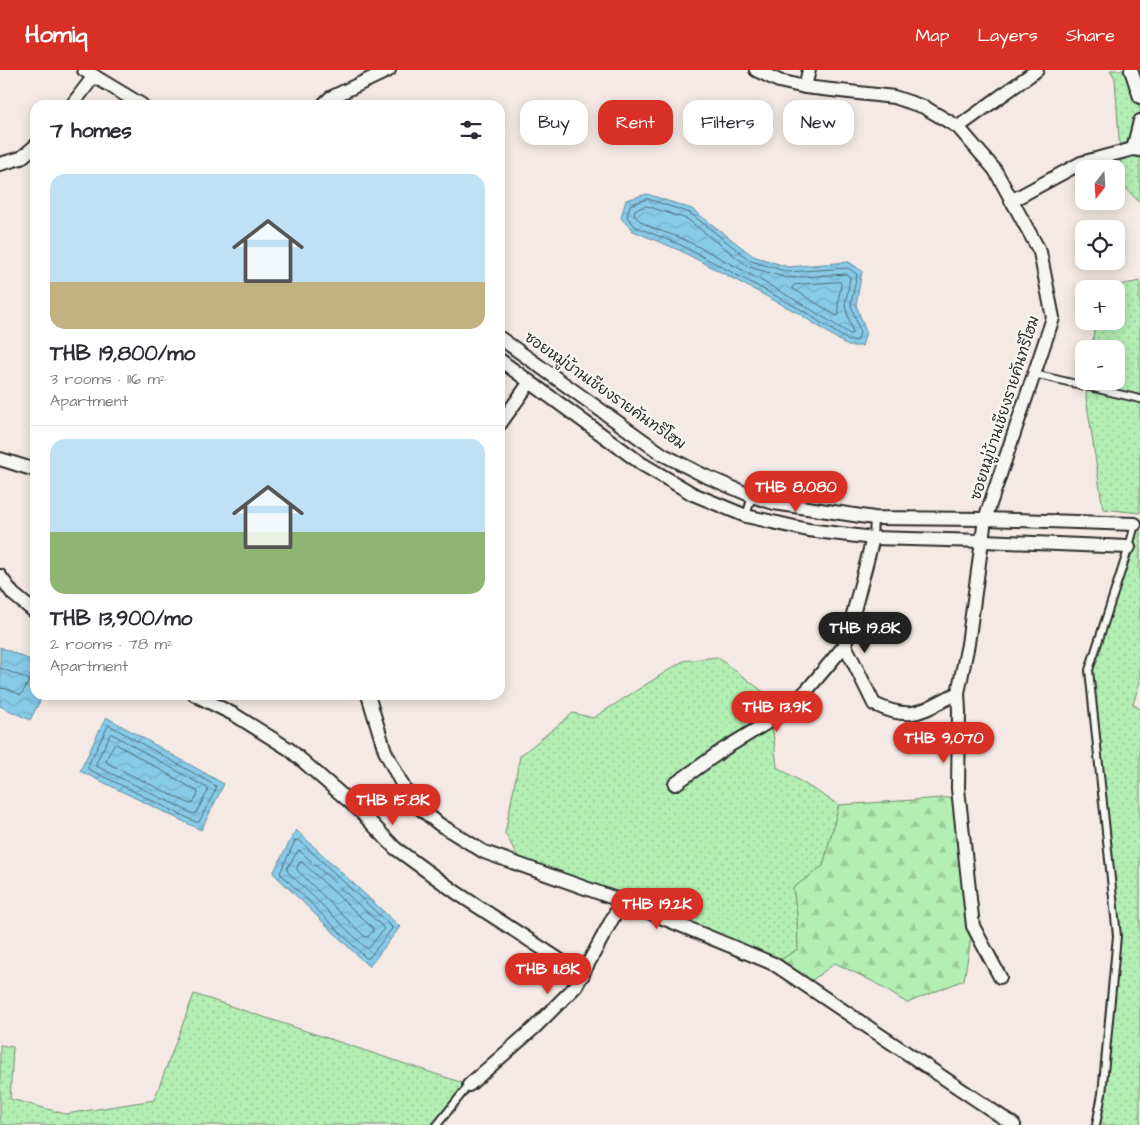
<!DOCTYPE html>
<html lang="en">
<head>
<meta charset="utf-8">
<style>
	body { margin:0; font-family:"Architects Daughter","Playpen Sans Thai",sans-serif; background:#f2f2f3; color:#2b2b33; height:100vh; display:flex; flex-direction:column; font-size:19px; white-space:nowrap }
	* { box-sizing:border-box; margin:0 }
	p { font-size:16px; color:#7c7c81 }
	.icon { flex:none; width:28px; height:28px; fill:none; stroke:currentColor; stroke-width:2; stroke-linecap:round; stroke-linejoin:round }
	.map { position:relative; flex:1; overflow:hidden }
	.details { position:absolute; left:30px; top:30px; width:475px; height:600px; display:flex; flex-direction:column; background:#fff; border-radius:15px; box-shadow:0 2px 12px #0003 }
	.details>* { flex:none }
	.guide { position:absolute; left:520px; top:30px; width:475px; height:45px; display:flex; gap:10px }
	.needle { width:32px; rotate:197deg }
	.controls { position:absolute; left:1075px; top:90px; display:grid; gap:10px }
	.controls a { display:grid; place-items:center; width:50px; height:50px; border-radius:10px; background:#fff; box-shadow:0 2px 12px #0003; font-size:25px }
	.price { position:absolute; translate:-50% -42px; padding:0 11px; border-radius:18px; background:#d93025; color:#fff; font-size:16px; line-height:32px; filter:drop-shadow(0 1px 2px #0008) }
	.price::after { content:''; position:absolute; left:50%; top:30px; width:15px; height:11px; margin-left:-8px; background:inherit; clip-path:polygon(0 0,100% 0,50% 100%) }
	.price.current { background:#222; color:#fff }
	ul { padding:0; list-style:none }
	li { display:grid; align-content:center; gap:10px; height:265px; padding:0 20px }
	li+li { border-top:1px solid #e1e1e2 }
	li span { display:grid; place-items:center; height:155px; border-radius:15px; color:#555 }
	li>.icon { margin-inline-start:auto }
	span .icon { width:90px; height:90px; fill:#fffc; stroke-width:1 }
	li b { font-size:21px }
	h2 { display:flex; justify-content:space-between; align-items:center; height:60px; padding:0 20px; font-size:21px }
	.tag { padding:0 18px; border-radius:15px; background:#fff; box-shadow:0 2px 12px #0003; font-size:18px; line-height:45px }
	.tag.current { background:#d93025; color:#fff }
	header { display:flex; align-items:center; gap:30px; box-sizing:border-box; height:70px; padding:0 25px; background:#d93025; color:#fff }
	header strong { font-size:24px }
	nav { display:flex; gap:28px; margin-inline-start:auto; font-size:18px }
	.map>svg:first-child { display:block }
</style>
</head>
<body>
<header>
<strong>Homiq</strong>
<nav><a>Map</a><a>Layers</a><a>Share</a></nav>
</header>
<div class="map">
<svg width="1140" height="1055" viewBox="0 0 1140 1055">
	<defs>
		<pattern id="grass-dots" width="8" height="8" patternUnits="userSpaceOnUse" patternTransform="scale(1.25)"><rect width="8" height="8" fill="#b3eeb3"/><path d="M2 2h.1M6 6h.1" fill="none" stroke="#9acc9a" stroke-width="1.8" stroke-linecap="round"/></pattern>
		<pattern id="forest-firs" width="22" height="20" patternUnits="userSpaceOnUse" patternTransform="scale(1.25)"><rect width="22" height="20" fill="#b3eeb3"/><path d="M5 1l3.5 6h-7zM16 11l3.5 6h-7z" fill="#9acc9a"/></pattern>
		<pattern id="water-waves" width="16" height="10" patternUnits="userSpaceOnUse" patternTransform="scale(1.25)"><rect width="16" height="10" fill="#87cbe9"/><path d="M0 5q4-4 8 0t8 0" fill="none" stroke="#75aec8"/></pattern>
	</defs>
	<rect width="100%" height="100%" fill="#f4e9e4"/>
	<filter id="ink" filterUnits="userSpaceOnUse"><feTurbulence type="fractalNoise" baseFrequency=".02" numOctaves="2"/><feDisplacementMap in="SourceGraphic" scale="10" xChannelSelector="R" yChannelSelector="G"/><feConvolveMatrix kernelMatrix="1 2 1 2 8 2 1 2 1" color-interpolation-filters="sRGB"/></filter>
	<g filter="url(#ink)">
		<g fill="url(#grass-dots)" stroke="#6f8c6f">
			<polygon points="1110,0 1140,0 1140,133 1122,114 1115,8"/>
			<polygon points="1140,211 1140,443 1103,439 1086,327 1088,311 1116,311 1116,279 1092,279 1095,251 1116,251 1116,219 1100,219"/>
			<polygon points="1135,454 1140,455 1140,611 1133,634 1140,639 1140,1055 1096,1055 1117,866 1089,600"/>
			<polygon points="717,587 769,626 777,697 839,735 823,796 793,818 797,844 798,879 774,894 523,796 505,763 520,686 573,643 593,648 683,591"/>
			<polygon points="194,924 469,1015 437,1055 0,1055 0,975 13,977 10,1029 66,1044 154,1030"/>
		</g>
		<polygon fill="url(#forest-firs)" stroke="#6f8c6f" points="958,727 973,856 964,910 907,933 872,911 835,893 806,915 774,894 798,879 797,844 793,818 823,796 839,735"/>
		<g fill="url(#water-waves)" stroke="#628b9d">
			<polygon points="647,124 692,139 753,186 788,197 849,192 862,201 856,235 866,262 862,276 848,276 798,243 679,180 633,161 621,148 626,130"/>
			<polygon points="0,577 35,592 35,625 43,625 30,650 0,636"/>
			<polygon points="106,647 224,714 201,760 80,701"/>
			<polygon points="296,760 400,857 369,897 273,803"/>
		</g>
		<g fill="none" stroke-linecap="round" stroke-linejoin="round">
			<g stroke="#506b77" stroke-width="1">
				<polygon points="648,129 690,143 751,191 788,202 848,198 857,204 851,235 860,262 858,270 849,271 800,239 681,175 636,157 627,147 630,135"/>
				<path d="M647 136 687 149 749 197 787 208 846 204 850 208 845 236 853 263 850 264C797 230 741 198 685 170 669 162 645 159 634 145L635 140Z"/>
				<polygon points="840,212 841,214 838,234 839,244 837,246 792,218 794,215"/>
				<polyline points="0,598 28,609 29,611 21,625 7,619 0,618"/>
				<polygon points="109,655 216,716 216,719 199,752 196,752 88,699 88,696"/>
				<polygon points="112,664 207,718 208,721 196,743 194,744 96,696 96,693 110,665"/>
				<polygon points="116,674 197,721 198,724 193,733 190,734 107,693 106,690 113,676"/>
				<polygon points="299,770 392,857 391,860 369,888 366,888 280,803 295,771"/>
				<polygon points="299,780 383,857 383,860 369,878 366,878 288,802 287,799"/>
				<polygon points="300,792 303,793 373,858 373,861 368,867 365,867 297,800 297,798"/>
			</g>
			<g stroke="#2b2b2b" stroke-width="10">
				<g id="lane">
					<polyline points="1034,304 1140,329"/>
					<polyline points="746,446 752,426"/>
					<polyline points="873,468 874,448"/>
					<polyline points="437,1055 469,1015"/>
					<polyline points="1096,1055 1102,1024 1117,866 1089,600 1129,477 1135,454"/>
				</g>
			</g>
			<g stroke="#2b2b2b" stroke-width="16">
				<g id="street">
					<polyline points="84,0 142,35"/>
					<polyline points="756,0 779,11 805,17 894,27 924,37 958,57 995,100 1040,182 1053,248 985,449 968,574 958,623 959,641 958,719 973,856 1000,907"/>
					<polyline points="1131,0 1140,27"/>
					<polyline points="805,17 809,0"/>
					<polyline points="72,35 94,6"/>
					<polyline points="323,35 330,28 389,0"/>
					<polyline points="958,57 1037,0"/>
					<polyline points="1133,79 1140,51"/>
					<polyline points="0,94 21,88 35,76"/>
					<polyline points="1011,131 1081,93 1133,79 1140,80"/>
					<polyline points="500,268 662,384 703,405 752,426 774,433 874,448 985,449 1135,454"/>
					<polyline points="500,290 642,394 693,424 746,446 808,460 873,468 983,471 1129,477"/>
					<polyline points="500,354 530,312"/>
					<polyline points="0,389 35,400"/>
					<path d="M873 468 845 575 874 634C914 653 922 640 958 623"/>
					<polyline points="0,506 13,524 35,542"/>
					<polyline points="195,625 235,645 289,679 359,740 395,778 457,823 583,905"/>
					<polyline points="368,625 385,681 410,730 439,754 484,782 622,831 774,894 1014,1055"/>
					<polyline points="675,714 724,679 788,640 808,619 845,575"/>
					<polyline points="469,1015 534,958 576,916 622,831"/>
				</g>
			</g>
			<use href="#lane" stroke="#f6f6f2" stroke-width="6"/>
			<use href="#street" stroke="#f6f6f2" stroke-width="12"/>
		</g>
	</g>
	<g text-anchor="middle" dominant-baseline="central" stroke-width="4.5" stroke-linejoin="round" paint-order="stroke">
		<g font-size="15" fill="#2b2b2b" stroke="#f6f6f2">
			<text transform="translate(605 321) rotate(35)">ซอยหมู่บ้านเชียงรายคันทรีโฮม</text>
			<text transform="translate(1005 338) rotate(-72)">ซอยหมู่บ้านเชียงรายคันทรีโฮม</text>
		</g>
	</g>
</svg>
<div class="controls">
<a><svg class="needle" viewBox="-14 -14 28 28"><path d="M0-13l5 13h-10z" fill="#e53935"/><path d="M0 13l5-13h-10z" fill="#7c7c81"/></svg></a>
<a><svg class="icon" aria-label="locate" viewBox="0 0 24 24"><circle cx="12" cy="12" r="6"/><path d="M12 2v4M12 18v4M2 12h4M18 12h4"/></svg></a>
<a>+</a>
<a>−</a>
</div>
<b class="price" style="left:796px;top:443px">THB 8,080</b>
<b class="price current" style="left:865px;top:584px">THB 19.8K</b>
<b class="price" style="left:777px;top:663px">THB 13.9K</b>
<b class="price" style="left:944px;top:694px">THB 9,070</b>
<b class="price" style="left:393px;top:756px">THB 15.8K</b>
<b class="price" style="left:657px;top:860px">THB 19.2K</b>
<b class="price" style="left:548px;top:925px">THB 11.8K</b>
<div class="guide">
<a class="tag">Buy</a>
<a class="tag current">Rent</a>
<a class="tag">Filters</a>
<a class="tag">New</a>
</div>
<section class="details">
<h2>7 homes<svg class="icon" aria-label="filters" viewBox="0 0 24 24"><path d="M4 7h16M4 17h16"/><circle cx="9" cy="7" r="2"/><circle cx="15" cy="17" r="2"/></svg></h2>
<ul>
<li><span style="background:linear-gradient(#bfe0f5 70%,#c2b280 0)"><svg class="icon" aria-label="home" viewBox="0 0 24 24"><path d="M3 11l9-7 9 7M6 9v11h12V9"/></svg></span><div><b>THB 19,800/mo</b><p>3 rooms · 116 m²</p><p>Apartment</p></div></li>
<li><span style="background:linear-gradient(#bfe0f5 60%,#8fb573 0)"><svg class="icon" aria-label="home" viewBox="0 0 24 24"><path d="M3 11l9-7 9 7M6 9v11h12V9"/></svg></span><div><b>THB 13,900/mo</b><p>2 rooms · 78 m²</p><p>Apartment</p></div></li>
</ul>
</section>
</div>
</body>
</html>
